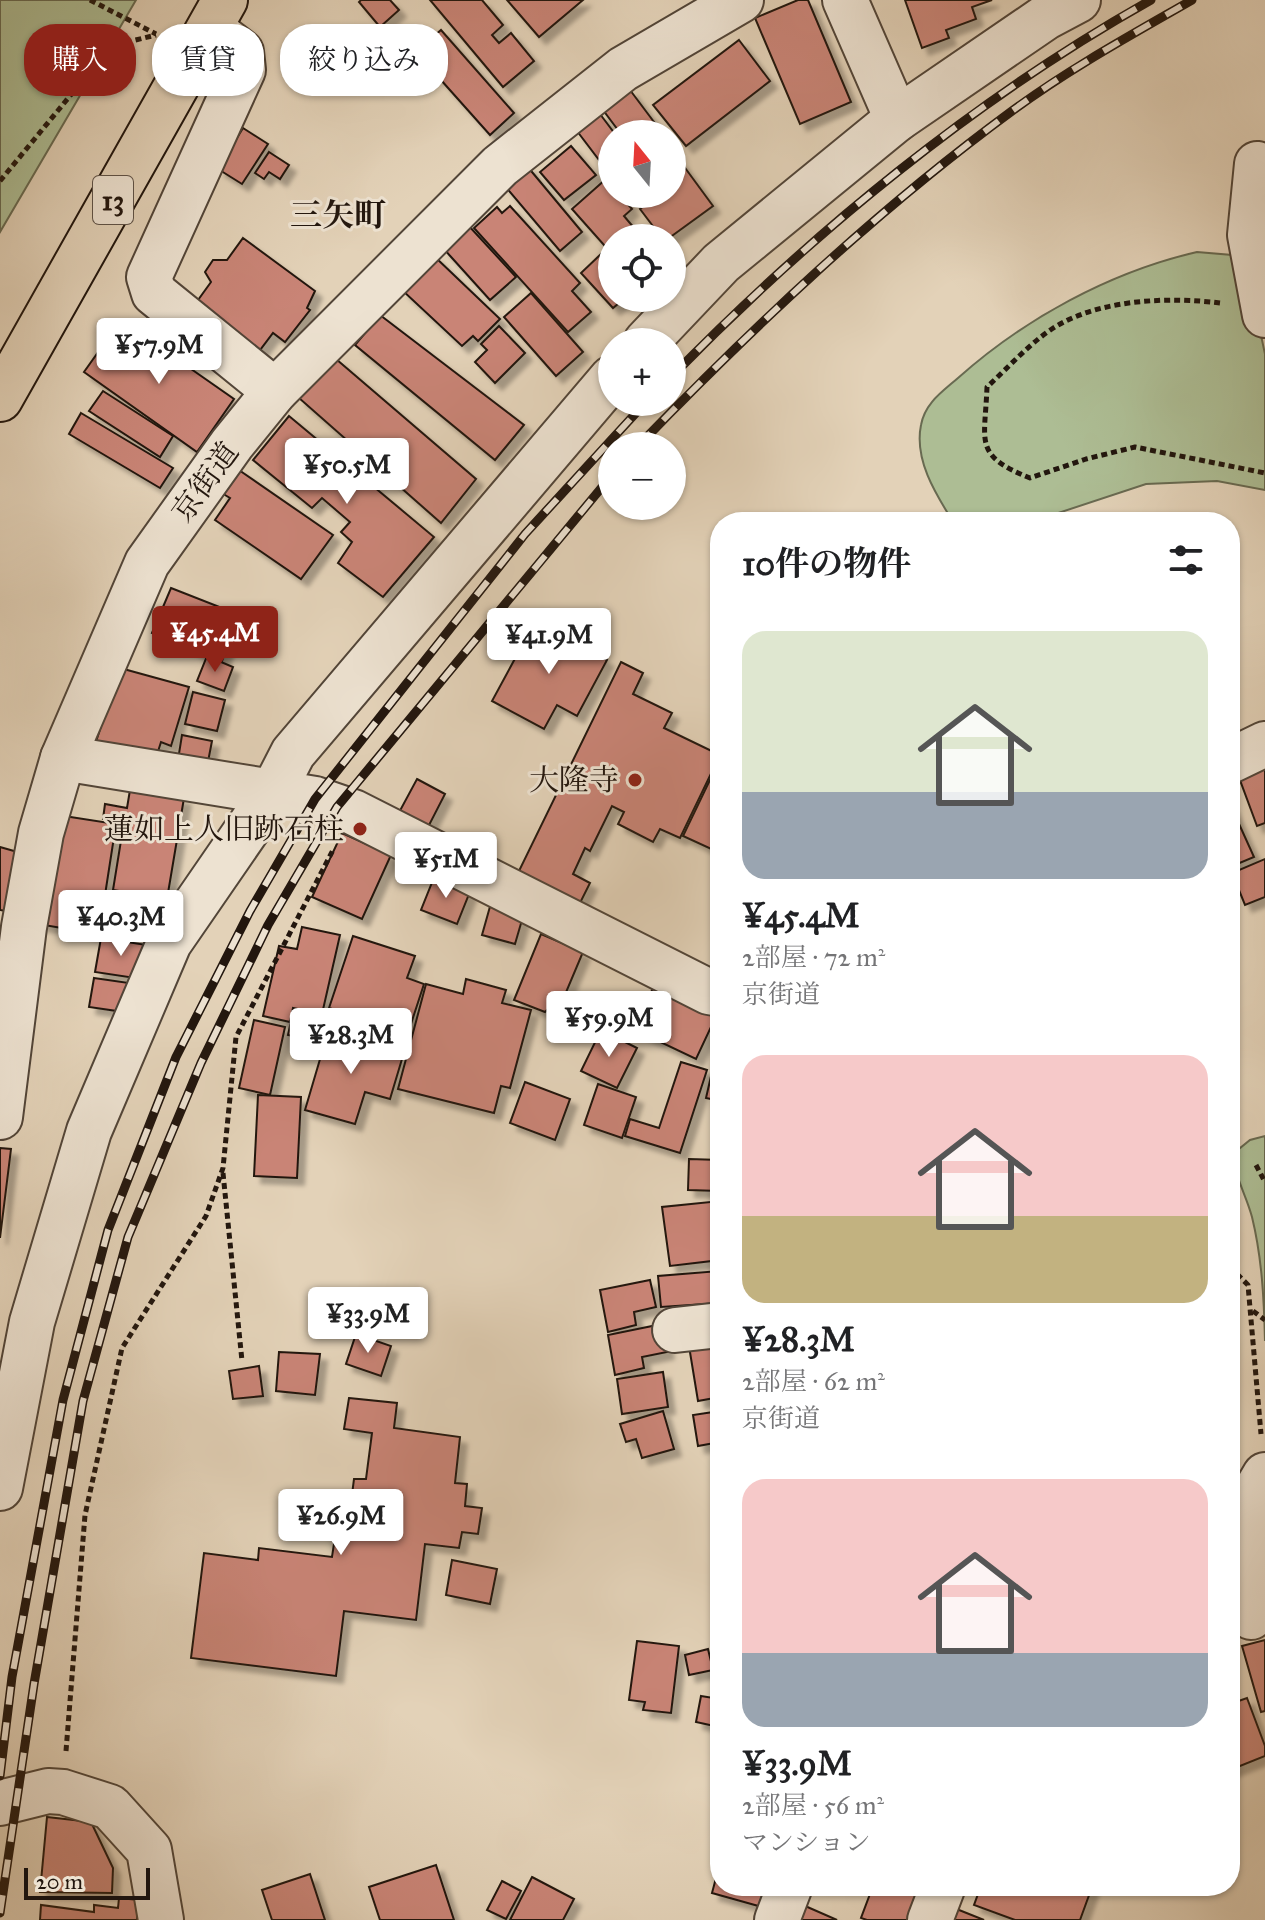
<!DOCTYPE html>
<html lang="ja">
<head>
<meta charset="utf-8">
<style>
	body { margin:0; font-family:"IM FELL Great Primer","Noto Serif JP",serif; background:#f6f6f6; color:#202124; height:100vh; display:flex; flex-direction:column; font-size:30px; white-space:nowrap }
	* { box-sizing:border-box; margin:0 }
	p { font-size:26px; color:#757577 }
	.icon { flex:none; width:44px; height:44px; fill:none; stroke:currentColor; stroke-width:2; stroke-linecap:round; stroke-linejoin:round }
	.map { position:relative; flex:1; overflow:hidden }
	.sheet { position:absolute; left:710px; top:512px; width:530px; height:1384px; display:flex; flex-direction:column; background:#fff; border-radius:32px; box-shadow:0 2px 6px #0004 }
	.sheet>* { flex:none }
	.hud { position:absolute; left:24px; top:24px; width:566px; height:72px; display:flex; gap:16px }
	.needle { width:52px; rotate:342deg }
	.fabs { position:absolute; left:598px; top:120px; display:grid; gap:16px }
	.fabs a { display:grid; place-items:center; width:88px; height:88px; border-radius:50%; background:#fff; box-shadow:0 2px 6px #0004; font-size:40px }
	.scale { position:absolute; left:24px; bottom:20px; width:126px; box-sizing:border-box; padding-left:8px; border:4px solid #22160e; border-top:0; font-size:22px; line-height:28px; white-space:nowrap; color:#22160e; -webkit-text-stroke:6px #ede2d1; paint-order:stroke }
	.price { position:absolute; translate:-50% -68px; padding:0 18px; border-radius:8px; background:#fff; color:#222; font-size:26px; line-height:52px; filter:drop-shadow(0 2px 4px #0008) }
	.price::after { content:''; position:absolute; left:50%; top:48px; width:24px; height:18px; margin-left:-12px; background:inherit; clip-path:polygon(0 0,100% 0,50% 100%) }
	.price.active { background:#8f2418; color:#fff }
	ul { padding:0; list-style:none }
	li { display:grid; align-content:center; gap:16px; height:424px; padding:0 32px }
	li span { display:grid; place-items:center; height:248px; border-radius:24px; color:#555 }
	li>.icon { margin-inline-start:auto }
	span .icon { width:144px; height:144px; fill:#fffc; stroke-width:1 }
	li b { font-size:34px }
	h2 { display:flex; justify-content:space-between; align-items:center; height:96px; padding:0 32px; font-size:34px }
	.chip { padding:0 28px; border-radius:32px; background:#fff; box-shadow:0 2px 6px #0004; font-size:28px; line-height:72px }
	.chip.active { background:#8f2418; color:#fff }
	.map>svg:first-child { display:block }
</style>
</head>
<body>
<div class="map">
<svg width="1265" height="1920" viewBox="0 0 1265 1920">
	<defs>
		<filter id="shadow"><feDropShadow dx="7" dy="7" stdDeviation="2" flood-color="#0004"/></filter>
	</defs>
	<rect width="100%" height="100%" fill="#e3d2b8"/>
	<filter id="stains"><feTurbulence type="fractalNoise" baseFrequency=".0025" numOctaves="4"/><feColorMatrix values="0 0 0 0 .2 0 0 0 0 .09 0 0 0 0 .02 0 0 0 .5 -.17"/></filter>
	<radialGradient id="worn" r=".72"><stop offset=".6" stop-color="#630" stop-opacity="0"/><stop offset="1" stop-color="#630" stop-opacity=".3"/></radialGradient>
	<g fill="#adbd94" stroke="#686a51" stroke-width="2">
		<polygon points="0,0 136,0 0,232"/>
		<path d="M1197 252 1244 256 1265 354V490L1217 481 1146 484 1031 522 952 520C935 493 914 459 921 425 925 403 942 392 958 378 1024 319 1110 272 1197 252Z"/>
		<path d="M1265 1136V1341C1264 1299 1262 1258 1252 1217 1246 1194 1234 1177 1234 1153L1250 1140Z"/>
	</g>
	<g fill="#c98476" stroke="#22160e" stroke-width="2" filter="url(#shadow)">
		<polygon points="361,0 390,0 399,10 380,27 359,2"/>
		<polygon points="430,0 482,0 503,25 492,35 499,43 511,33 534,61 503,87"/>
		<polygon points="507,0 583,0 539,37"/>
		<polygon points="798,0 808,0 851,102 800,124 755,18"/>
		<polygon points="905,0 992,0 972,7 976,19 946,30 949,38 922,48"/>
		<polygon points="441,30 514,113 490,135 416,52"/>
		<polygon points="739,40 770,81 686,146 653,105"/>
		<polygon points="630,90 663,134 621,134 603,110"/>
		<polygon points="600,114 615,134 612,134 612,177 577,131"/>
		<polygon points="243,128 268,144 242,184 218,169"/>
		<polygon points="571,146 596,175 564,200 540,172"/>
		<polygon points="269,152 289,165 280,179 269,172 264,179 255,173"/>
		<polygon points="680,161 713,206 669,238 662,238 640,209 660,194 672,194 672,167"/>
		<polygon points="527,166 582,232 560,251 504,185"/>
		<polygon points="606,179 612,186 612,194 619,194 632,209 624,216 640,235 612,238 612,254 572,209"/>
		<polygon points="510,206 580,283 572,291 591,312 568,332 474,228 497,207 502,213"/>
		<polygon points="468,225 516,277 490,300 443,248"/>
		<polygon points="243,238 315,291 307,308 310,310 285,342 273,333 257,354 193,307 211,282 205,272 213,260 227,260"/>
		<polygon points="601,254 612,266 612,298 625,298 613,308 581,273"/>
		<polygon points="434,256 500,319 478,341 473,336 462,346 402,290"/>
		<polygon points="531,293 583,352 556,376 504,317"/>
		<polygon points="380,315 524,425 495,460 355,345"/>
		<polygon points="121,320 234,399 197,452 84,372"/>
		<polygon points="499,326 525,353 495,383 475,362 487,350 481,344"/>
		<polygon points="336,359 476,479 441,523 299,398"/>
		<polygon points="103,391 173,436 160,457 89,411"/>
		<polygon points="81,413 173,468 160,488 69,434"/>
		<polygon points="289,416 434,537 383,597 338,563 352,542 341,532 350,522 322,498 312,508 253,460"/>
		<polygon points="236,468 333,535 301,579 215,520 230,498 220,492"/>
		<polygon points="171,588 240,615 222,661 152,633"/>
		<polygon points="542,618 579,637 575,643 607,660 577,716 557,705 544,729 492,701 524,642 528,643"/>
		<polygon points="207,656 233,667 224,691 197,681"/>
		<polygon points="621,662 643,673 633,694 672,713 664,728 720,755 680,838 660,829 653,842 618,824 624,812 612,806 590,851 585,848 573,874 590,883 579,905 517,875"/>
		<polygon points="120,668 189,687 171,746 161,742 154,764 92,754"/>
		<polygon points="193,692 225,700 217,731 185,724"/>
		<polygon points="182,735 212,741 206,772 177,766"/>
		<polygon points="720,759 720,853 683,836"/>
		<polygon points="1265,762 1265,823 1257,826 1237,772"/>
		<polygon points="417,779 445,794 425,833 396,818"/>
		<polygon points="130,790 184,798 167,899 113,890 124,822 103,819 105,804 127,808"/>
		<polygon points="1230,804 1254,857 1230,867"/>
		<polygon points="64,816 116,824 105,895 115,897 109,936 38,924"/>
		<polygon points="342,833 391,855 362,919 312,897"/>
		<polygon points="0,847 21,853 6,911 0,910"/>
		<polygon points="1265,859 1265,897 1245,905 1232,873"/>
		<polygon points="435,875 471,889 457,924 421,910"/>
		<polygon points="491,903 524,913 515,944 482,935"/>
		<polygon points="302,927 340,935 322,1014 293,1008 290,1022 263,1016 279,946 297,949"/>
		<polygon points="541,934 583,952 559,1009 549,1008 545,1012 514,1000"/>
		<polygon points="353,936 415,956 407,978 424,984 408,1033 329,1008"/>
		<polygon points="101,938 153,946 135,978 95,972"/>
		<polygon points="94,978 129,983 124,1012 89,1007"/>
		<polygon points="466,979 506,990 502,1003 531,1010 510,1088 501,1086 494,1113 398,1089 426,984 463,994"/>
		<polygon points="657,980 719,1010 696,1059 633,1029"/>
		<polygon points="293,1012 320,1018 315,1040 288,1035"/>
		<polygon points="254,1020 285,1027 270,1095 239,1088"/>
		<polygon points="338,1027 380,1039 376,1052 402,1059 390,1099 365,1092 355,1124 305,1110 323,1049 331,1052"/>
		<polygon points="601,1030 637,1048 617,1088 581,1071"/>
		<polygon points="720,1037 720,1101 706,1098"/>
		<polygon points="681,1062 707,1070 680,1153 625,1136 630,1119 659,1128"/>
		<polygon points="525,1082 570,1099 555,1140 510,1123"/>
		<polygon points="598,1084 636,1097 622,1138 584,1125"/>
		<polygon points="258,1095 301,1097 297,1178 254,1176"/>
		<polygon points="0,1148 11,1149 0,1238"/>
		<polygon points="689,1159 720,1160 720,1191 688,1190"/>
		<polygon points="720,1201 720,1260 670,1266 662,1207"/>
		<polygon points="719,1271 720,1303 661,1307 658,1276"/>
		<polygon points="650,1280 656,1307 634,1312 636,1325 608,1332 600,1290"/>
		<polygon points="662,1324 667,1352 642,1357 644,1368 615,1375 608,1335"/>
		<polygon points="356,1334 391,1346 381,1376 346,1364"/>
		<polygon points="720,1335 720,1397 698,1401 688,1340"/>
		<polygon points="279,1352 320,1354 315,1395 276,1391"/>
		<polygon points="259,1366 263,1396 233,1399 229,1371"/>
		<polygon points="663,1372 668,1407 622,1414 617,1379"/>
		<polygon points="349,1398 397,1403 394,1428 460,1437 455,1483 467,1484 465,1506 482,1508 478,1534 462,1532 459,1548 425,1544 416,1620 344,1611 336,1676 191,1658 204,1553 258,1560 259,1548 332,1557 338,1517 349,1518 354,1479 366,1479 372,1433 344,1429"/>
		<polygon points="663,1411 674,1449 642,1458 636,1439 626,1442 620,1424"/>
		<polygon points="720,1411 720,1442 698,1446 693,1415"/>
		<polygon points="452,1560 497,1569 490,1604 446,1595"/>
		<polygon points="1265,1640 1265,1711 1261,1712 1242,1646"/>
		<polygon points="637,1641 679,1646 671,1713 643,1710 645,1702 629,1700"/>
		<polygon points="708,1649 713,1670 689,1675 685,1655"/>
		<polygon points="701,1696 720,1699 719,1727 696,1722"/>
		<polygon points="1247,1698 1265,1746 1265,1756 1230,1770 1230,1704"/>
		<polygon points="47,1817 91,1822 113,1868 112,1893 40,1892"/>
		<polygon points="720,1828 720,1857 712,1854"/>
		<polygon points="720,1863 720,1886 769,1886 762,1907 712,1893"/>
		<polygon points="436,1865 454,1920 380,1920 369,1887"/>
		<polygon points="310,1874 325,1920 272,1920 262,1890"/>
		<polygon points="532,1877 574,1899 563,1920 510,1920"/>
		<polygon points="502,1881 521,1891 506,1919 487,1910"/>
		<polygon points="873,1886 928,1886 915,1920 867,1920 861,1918"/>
		<polygon points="981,1886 1090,1886 1092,1887 1080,1920 1015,1920 974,1905"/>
		<polygon points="119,1898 139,1900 137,1920 40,1920 41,1905 94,1912 94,1905 118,1908"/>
		<polygon points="796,1902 837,1920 788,1920"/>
		<polygon points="949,1906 984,1920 944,1920"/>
	</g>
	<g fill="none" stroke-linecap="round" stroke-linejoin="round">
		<g stroke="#524538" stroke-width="48">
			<g id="minor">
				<polyline points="845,0 897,119"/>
				<polyline points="211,29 241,52 243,70 149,277 154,293 275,391"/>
				<polyline points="1257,164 1250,235 1265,315"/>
				<polyline points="646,342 721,263 897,119 1046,17 1078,0"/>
				<polyline points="63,758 315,799 353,812 709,992 720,994"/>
				<polyline points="1230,761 1265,744"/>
				<polyline points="0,1117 24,927 41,833 63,758 147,563 232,444 275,391 500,166 623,69 741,0"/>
				<polyline points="675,1330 720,1325"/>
				<polyline points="0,1488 32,1322 89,1131 169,943 273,792 293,753 612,378"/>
				<polyline points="1251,1617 1252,1497 1265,1475"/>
				<polyline points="0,1803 48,1791 63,1792 110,1807 149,1850 161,1920"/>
				<polyline points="777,1920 790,1886"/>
				<polyline points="930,1920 943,1886"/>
			</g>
		</g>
		<g stroke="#22160e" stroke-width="48">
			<polyline id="major" points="0,399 225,0"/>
		</g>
		<g stroke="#22160e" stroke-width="5" stroke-dasharray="6 4" stroke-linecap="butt">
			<polyline points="90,0 156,34"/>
			<polyline points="0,181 111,46 156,35"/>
			<path d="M1220 303C1171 297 1107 299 1062 323 1035 337 1010 366 987 387 985 443 973 455 1030 478L1086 459 1135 447 1265 473"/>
			<polyline points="1256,1165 1265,1182"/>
			<polyline points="223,1173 242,1361"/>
			<polyline points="1230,1267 1248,1285 1261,1434"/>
			<polyline points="1253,1311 1265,1320"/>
			<polyline points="66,1751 85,1515 122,1348 206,1216 223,1168 236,1037 333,850"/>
		</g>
		<use href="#minor" stroke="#ede2d1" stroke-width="44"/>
		<use href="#major" stroke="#e3d2b8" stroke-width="44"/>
		<g stroke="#22160e" stroke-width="9">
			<g id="rail">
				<path d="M672 376C812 233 976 98 1151 0"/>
				<path d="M638 446C754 326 877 210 1012 111 1069 69 1131 35 1192 0"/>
				<polyline points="0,1776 12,1677 63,1400 108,1230 176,1057 250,911 315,799 525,534 646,402"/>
				<polyline points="0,1913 34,1684 83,1401 128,1237 201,1063 268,925 337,807 612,475"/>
			</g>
		</g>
		<use href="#rail" stroke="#ede2d1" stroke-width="6" stroke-dasharray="18" stroke-linecap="butt"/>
	</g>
	<g fill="#8f2418" stroke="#ede2d1" stroke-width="3">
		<circle cx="635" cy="780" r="8"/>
		<circle cx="360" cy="829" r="8"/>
	</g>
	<g text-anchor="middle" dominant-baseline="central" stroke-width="6" stroke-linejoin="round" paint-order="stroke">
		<rect fill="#ede2d1" stroke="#5f5348" stroke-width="2" x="93" y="176" width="40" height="48" rx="6"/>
		<g font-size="28" font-weight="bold" fill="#22160e">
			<text x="113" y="200">13</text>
		</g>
		<g font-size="30" fill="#22160e" stroke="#ede2d1">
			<text transform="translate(205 482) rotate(-54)">京街道</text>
		</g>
		<g font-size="30" fill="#22160e" stroke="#ede2d1" text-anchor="end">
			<text x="619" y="780">大隆寺</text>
			<text x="344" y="829">蓮如上人旧跡石柱</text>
		</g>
		<g font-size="32" font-weight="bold" fill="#22160e" stroke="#ede2d1">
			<text x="338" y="215">三矢町</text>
		</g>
	</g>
	<rect width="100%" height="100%" filter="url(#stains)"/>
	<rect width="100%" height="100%" fill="url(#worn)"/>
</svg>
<div class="fabs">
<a><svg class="needle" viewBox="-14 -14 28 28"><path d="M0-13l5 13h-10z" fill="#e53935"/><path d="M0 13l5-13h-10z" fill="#757577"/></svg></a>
<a><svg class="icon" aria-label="locate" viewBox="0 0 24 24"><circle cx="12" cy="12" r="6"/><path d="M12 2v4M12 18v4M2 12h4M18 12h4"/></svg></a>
<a>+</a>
<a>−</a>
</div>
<div class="scale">20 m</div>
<b class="price" style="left:159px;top:386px">¥57.9M</b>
<b class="price" style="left:347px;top:506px">¥50.5M</b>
<b class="price active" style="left:215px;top:674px">¥45.4M</b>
<b class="price" style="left:549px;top:676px">¥41.9M</b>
<b class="price" style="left:446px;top:900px">¥51M</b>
<b class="price" style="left:121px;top:958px">¥40.3M</b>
<b class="price" style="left:609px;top:1059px">¥59.9M</b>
<b class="price" style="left:351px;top:1076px">¥28.3M</b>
<b class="price" style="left:368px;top:1355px">¥33.9M</b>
<b class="price" style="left:341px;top:1557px">¥26.9M</b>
<div class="hud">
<a class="chip active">購入</a>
<a class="chip">賃貸</a>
<a class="chip">絞り込み</a>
</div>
<section class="sheet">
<h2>10件の物件<svg class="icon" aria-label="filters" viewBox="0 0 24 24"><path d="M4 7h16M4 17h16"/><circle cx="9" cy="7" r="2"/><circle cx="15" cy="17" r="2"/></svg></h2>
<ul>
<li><span style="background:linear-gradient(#dfe7d0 65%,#9aa5b1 0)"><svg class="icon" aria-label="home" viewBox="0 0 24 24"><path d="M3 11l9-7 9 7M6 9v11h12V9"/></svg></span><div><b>¥45.4M</b><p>2部屋 · 72 m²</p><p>京街道</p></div></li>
<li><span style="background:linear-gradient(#f6c9c9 65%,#c2b280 0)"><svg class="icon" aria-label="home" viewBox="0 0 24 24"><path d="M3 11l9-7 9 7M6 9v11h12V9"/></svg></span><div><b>¥28.3M</b><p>2部屋 · 62 m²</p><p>京街道</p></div></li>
<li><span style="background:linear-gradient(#f6c9c9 70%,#9aa5b1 0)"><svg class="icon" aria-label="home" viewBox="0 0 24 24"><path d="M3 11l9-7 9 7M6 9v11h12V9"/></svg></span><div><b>¥33.9M</b><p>2部屋 · 56 m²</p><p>マンション</p></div></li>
</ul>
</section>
</div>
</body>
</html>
